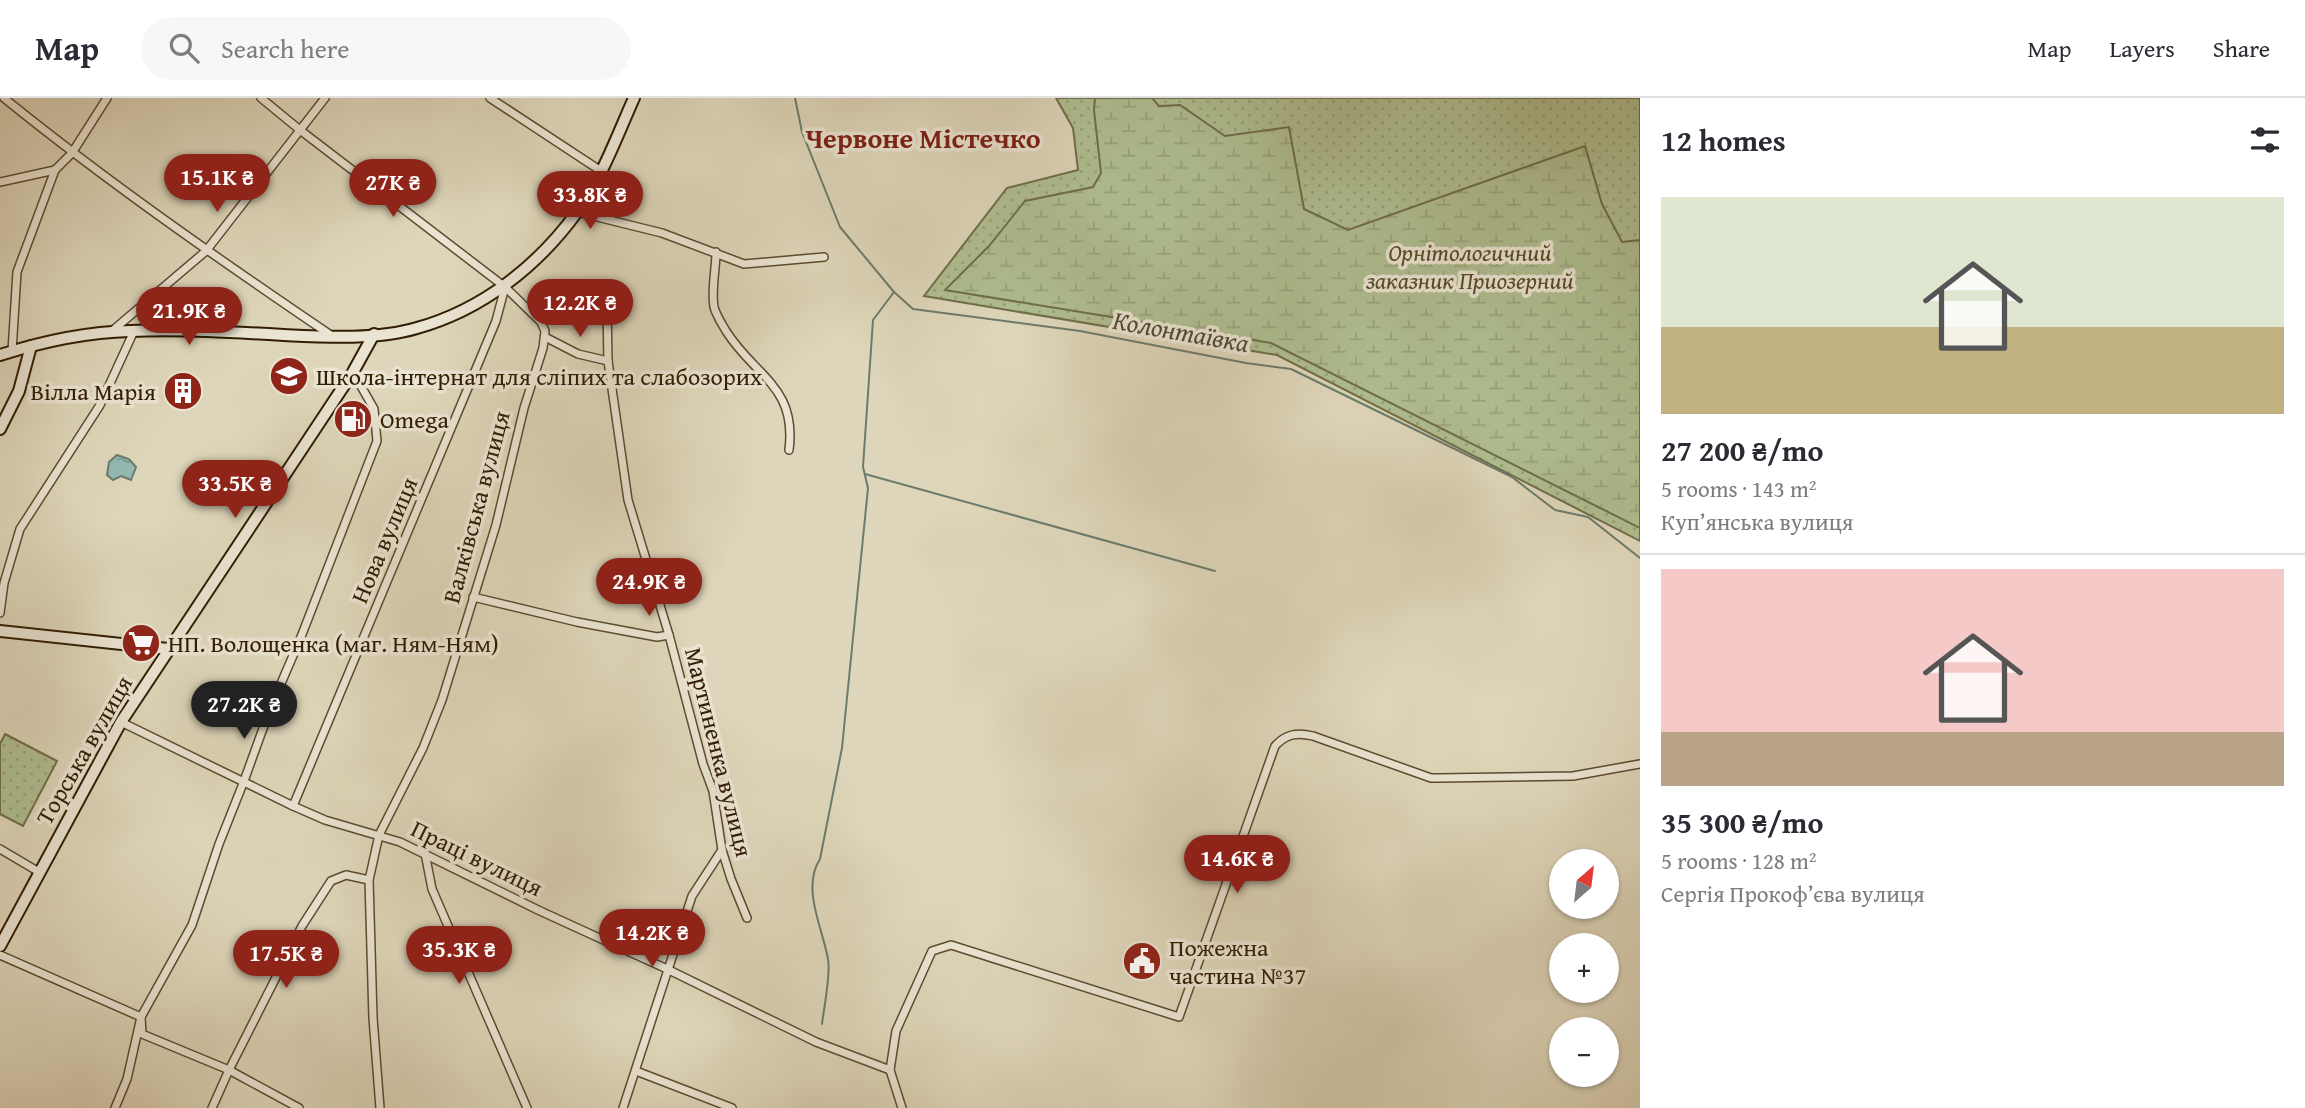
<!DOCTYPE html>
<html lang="en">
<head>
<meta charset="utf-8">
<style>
	body { margin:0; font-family:"Gentium Book Plus",serif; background:#f7f7f7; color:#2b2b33; height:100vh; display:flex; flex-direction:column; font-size:26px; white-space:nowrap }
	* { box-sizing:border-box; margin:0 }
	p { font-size:23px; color:#7c7c81 }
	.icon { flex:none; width:38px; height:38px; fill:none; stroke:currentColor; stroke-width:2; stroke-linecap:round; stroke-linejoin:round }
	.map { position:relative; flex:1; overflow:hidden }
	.side { display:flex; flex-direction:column; background:#fff; width:665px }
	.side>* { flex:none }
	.needle { width:46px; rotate:28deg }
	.controls { position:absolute; left:1549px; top:751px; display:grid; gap:14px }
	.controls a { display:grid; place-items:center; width:70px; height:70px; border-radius:50%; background:#fff; box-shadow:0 2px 5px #0004; font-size:35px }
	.price { position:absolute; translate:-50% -60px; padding:0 16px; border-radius:24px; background:#8f2418; color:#fff; font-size:23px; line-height:46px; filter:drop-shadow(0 2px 4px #0008) }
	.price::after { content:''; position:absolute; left:50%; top:42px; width:21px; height:16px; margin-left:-10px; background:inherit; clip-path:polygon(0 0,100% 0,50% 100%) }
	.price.active { background:#222; color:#fff }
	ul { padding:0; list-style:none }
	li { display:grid; align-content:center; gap:14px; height:371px; padding:0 21px }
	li+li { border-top:2px solid #e1e1e2 }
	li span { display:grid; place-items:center; height:217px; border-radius:0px; color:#555 }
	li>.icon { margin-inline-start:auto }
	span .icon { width:126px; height:126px; fill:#fffc; stroke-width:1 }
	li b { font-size:30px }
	h2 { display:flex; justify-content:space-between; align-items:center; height:84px; padding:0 21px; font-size:30px }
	header { display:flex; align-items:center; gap:42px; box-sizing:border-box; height:98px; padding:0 35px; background:#fff; border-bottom:2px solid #e1e1e2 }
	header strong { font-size:33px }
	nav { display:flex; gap:38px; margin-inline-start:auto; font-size:24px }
	.search { width:490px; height:63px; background:#f7f7f7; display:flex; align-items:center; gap:18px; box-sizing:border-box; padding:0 24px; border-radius:38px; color:#7c7c81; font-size:26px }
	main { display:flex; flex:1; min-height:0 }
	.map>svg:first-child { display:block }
</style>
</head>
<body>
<header>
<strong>Map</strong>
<div class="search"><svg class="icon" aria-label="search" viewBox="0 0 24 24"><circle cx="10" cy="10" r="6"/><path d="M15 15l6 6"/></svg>Search here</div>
<nav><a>Map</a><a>Layers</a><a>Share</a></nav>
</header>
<main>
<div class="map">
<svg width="1640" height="1010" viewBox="0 0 1640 1010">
	<defs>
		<pattern id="grass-dots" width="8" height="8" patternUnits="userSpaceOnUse" patternTransform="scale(1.75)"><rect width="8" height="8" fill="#afbe91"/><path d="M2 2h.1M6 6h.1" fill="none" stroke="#97a37b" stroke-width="1.8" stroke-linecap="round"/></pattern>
		<pattern id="wetland-marsh" width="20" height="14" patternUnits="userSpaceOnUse" patternTransform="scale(1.75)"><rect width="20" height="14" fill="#afbe91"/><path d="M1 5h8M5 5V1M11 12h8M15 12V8" fill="none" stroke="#97a37b"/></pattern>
		<pattern id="water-ripples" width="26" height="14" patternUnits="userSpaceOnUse" patternTransform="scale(1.75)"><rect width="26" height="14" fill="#93b9b3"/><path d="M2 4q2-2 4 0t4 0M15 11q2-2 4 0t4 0" fill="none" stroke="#79968f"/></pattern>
	</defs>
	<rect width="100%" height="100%" fill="#ded6ba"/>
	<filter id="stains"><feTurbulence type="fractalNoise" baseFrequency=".00286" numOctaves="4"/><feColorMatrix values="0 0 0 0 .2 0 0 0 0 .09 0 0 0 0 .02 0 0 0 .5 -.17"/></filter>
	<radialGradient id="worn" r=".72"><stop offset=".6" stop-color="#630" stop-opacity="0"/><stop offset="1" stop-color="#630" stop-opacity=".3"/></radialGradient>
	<g fill="url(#grass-dots)" stroke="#706e49" stroke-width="2">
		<polygon points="1056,0 1640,0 1640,443 1277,257 924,198 1007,90 1078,72 1073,30"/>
		<polygon points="5,636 57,663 23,728 0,716 0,646"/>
	</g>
	<polygon fill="url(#wetland-marsh)" stroke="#706e49" stroke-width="2" points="1095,0 1152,0 1159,8 1180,7 1225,38 1289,29 1304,111 1348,132 1585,48 1602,106 1622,144 1640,142 1640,430 1271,245 945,192 989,148 1025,103 1093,89 1101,75 1094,12"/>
	<polygon fill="url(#water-ripples)" stroke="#6c7b6c" stroke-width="2" points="117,357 129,361 136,369 131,382 121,378 113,382 107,377 109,364"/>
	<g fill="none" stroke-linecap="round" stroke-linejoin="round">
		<g stroke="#6c7b6c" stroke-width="2">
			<polyline points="795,0 802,34 840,129 894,194 913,211 1080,233 1246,265 1291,271 1512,379 1555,412 1588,419 1640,460"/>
			<polyline points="865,376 1215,473"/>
			<path d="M822 926C824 909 831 876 828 861 823 831 801 790 820 761L842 650 868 390 863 369 873 222 894 194"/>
		</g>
		<g stroke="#5c4b2f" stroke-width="10">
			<g id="street">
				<path d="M4 0C109 85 220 162 332 238"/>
				<polyline points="261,0 300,32 505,189 541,224 545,233 543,250 524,310 496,427 442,602 423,650 379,737 369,782 373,920 380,1010"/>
				<polyline points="490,0 601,73"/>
				<polyline points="0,84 55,72"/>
				<polyline points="577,114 662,135 744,166 824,159"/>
				<path d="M716 154C716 171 711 192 714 209 716 217 722 226 726 233 755 279 797 288 789 352"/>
				<polyline points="607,208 608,263 628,402 669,537 703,666 713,693 722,752 731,781 747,820"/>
				<polyline points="112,233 206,153 325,0"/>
				<polyline points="545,239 578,256 608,263"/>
				<polyline points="12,253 17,174 55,72 72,55 107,0"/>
				<polyline points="473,499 577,524 657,539 669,537"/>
				<polyline points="0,515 4,485 20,431 100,307 134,233"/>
				<polyline points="121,624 293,708 325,722 400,744 538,812 667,871 816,944 890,972"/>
				<polyline points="293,708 496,223 505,189"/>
				<polyline points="0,751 39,774"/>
				<polyline points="425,755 432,791 527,1010"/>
				<polyline points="0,857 141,919 142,936 229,972 299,1010"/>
				<polyline points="636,973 732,1010"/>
				<polyline points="115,1010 127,981 141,919 192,827 219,746 244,683 270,611 301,539 377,343 374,311 353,274"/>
				<polyline points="212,1010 229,972 302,828 331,783 346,777 369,782"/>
				<polyline points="623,1010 692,798 722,752"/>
				<path d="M902 1010 890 972 896 933 932 853 951 847 1179 919 1275 648C1286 636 1297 634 1313 638L1431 680H1439L1573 678 1640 666"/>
			</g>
		</g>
		<g stroke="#311d01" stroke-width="14">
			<g id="secondary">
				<path d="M0 257C41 244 87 234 130 233 181 231 233 234 284 237 325 239 377 242 417 230 482 212 538 168 577 114 602 80 617 38 634 0"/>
				<polyline points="0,331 19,293 31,248"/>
				<polyline points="0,533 168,551"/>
				<polyline points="0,848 121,624 353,274 374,236"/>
			</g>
		</g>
		<use href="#street" stroke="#eae4d2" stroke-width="7"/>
		<use href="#secondary" stroke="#eae4d2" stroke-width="10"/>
	</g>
	<defs>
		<g id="school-disc" transform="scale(2.0125)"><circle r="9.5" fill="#8f2418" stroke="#eae4d2"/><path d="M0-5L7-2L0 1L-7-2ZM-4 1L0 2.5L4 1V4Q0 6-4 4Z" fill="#fff"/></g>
		<g id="building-disc" transform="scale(2.0125)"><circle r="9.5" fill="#8f2418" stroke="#eae4d2"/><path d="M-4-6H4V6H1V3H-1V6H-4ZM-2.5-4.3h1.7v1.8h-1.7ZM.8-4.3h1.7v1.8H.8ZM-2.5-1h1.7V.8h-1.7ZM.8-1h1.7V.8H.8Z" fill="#fff"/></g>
		<g id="fuel-disc" transform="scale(2.0125)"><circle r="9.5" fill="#8f2418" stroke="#eae4d2"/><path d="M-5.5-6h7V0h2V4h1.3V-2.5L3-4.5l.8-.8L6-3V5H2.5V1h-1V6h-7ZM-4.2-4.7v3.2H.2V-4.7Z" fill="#fff"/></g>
		<g id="supermarket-disc" transform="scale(2.0125)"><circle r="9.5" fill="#8f2418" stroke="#eae4d2"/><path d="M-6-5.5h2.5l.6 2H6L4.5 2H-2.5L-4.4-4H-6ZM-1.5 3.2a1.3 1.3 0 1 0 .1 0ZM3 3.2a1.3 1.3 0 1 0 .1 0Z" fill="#fff"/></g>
		<g id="civic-disc" transform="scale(2.0125)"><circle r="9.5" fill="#8f2418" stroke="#eae4d2"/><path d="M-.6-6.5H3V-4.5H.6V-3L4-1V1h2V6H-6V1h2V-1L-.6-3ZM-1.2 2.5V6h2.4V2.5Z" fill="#fff"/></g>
	</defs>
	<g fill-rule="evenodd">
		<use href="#school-disc" x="289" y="278"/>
		<use href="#building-disc" x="183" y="293"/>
		<use href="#fuel-disc" x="353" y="321"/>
		<use href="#supermarket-disc" x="141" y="545"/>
		<use href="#civic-disc" x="1142" y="863"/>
	</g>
	<g text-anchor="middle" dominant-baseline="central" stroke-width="7" stroke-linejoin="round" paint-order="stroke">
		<g font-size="24" font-style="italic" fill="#574d2c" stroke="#eae4d2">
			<text x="1470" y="154">Орнiтологичний<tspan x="1470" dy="28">заказник Приозерний</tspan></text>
		</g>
		<g font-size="24" fill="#311d01" stroke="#eae4d2" text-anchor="start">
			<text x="316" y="278">Школа-інтернат для сліпих та слабозорих</text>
			<text x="156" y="293" text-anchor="end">Вілла Марія</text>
			<text x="380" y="321">Omega</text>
			<text x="168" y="545">НП. Волощенка (маг. Ням-Ням)</text>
			<text x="1169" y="849">Пожежна<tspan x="1169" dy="28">частина №37</tspan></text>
		</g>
		<g font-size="24" fill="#311d01" stroke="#eae4d2">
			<text transform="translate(476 409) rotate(-75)">Валківська вулиця</text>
			<text transform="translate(384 442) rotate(-67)">Нова вулиця</text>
			<text transform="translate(84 652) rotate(-60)">Торська вулиця</text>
			<text transform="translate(719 654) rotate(76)">Мартиненка вулиця</text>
			<text transform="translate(477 760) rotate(26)">Праці вулиця</text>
		</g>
		<g font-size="26" font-style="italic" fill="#4e4c36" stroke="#eae4d2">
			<text transform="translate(1181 233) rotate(10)">Колонтаївка</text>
		</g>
		<g font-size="28" font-weight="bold" fill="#7a1f14" stroke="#eae4d2">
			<text x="923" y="39">Червоне Містечко</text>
		</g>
	</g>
	<rect width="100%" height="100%" filter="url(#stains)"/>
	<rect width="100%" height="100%" fill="url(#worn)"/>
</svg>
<div class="controls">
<a><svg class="needle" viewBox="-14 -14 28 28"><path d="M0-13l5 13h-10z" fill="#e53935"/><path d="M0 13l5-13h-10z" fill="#7c7c81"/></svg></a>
<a>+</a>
<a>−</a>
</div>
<b class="price" style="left:217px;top:116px">15.1K ₴</b>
<b class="price" style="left:393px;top:121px">27K ₴</b>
<b class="price" style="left:590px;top:133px">33.8K ₴</b>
<b class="price" style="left:580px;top:241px">12.2K ₴</b>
<b class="price" style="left:189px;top:249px">21.9K ₴</b>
<b class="price" style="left:235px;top:422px">33.5K ₴</b>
<b class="price" style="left:649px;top:520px">24.9K ₴</b>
<b class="price active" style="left:244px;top:643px">27.2K ₴</b>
<b class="price" style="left:1237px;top:797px">14.6K ₴</b>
<b class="price" style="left:652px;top:871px">14.2K ₴</b>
<b class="price" style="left:459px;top:888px">35.3K ₴</b>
<b class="price" style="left:286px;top:892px">17.5K ₴</b>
</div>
<section class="side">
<h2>12 homes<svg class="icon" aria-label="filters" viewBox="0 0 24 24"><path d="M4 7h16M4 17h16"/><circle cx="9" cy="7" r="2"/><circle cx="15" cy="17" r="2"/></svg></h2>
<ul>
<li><span style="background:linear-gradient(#dfe7d0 60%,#c2b280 0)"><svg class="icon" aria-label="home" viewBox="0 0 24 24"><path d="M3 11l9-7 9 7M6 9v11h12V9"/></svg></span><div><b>27 200 ₴/mo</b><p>5 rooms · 143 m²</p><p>Куп’янська вулиця</p></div></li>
<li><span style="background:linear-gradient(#f6c9c9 75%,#b9a48a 0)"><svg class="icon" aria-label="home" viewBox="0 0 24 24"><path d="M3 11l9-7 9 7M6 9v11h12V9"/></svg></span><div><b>35 300 ₴/mo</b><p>5 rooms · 128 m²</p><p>Сергія Прокоф’єва вулиця</p></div></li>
</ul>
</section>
</main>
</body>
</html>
